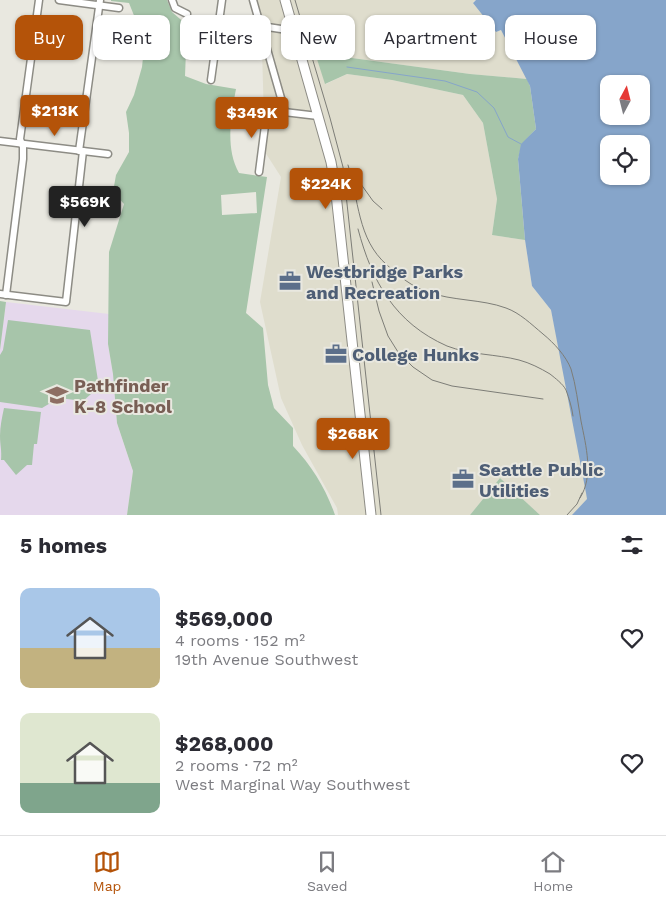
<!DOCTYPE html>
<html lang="en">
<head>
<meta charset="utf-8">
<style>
	body { margin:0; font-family:"Work Sans",sans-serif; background:#f7f7f7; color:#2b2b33; height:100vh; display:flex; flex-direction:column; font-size:19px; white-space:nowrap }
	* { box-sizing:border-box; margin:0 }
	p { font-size:16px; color:#7c7c81 }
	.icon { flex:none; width:28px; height:28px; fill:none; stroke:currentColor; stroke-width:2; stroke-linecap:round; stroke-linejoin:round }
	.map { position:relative; height:515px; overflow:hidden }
	.drawer { display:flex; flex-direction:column; background:#fff; flex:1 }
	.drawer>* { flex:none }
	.hud { position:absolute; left:15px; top:15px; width:636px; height:45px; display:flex; gap:10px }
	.needle { width:32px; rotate:7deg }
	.buttons { position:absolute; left:600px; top:75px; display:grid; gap:10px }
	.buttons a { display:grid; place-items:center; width:50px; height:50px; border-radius:10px; background:#fff; box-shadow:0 1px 4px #0004; font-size:25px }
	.price { position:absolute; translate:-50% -42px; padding:0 11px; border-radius:5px; background:#b45309; color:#fff; font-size:16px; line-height:32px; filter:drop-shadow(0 1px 2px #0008) }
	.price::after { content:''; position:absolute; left:50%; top:30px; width:15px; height:11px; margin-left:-8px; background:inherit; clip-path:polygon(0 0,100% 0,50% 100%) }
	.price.current { background:#222; color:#fff }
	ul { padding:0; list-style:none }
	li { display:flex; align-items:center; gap:15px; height:125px; padding:0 20px }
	li span { display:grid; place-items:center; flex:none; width:140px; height:100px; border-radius:10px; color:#555 }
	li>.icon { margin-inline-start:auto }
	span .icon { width:60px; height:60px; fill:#fffc; stroke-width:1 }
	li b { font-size:21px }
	h2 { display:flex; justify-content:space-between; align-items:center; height:60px; padding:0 20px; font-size:21px }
	.pill { padding:0 18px; border-radius:10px; background:#fff; box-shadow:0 1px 4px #0004; font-size:18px; line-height:45px }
	.pill.current { background:#b45309; color:#fff }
	.tabs { display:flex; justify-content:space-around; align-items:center; height:70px; border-top:1px solid #e1e1e2; background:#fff; font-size:14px; color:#7c7c81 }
	.tabs a { display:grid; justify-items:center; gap:2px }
	.tabs .current { color:#b45309 }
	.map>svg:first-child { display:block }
</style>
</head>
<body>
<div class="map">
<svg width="666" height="515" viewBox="0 0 666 515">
	<rect width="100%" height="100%" fill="#e9e8e0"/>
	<polygon fill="#dfddcd" points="250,0 476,0 473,2 496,32 501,30 527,79 470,74 315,53 326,84 347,74 392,80 463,95 483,123 497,199 492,235 525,240 532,286 551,310 558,343 607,489 581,515 540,515 500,478 470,515 338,515 337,508 302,445 281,398 260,302 281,177 265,152 262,51"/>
	<polygon fill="#e5d8ec" points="6,302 109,314 108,344 113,374 117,423 133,471 127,515 0,515 0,350"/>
	<g fill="#a7c5aa" fill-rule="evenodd">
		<path d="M111 0H167L172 12 187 25 185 76 206 84 236 89C231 116 225 148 239 173L267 177 246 313 263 328 268 385 274 408 293 428V446C312 466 326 489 335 515H127L133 471 117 423 113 374 108 344 109 252 124 204 113 192 116 175 129 152V133L126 112 134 95 142 67 147 20 135 18 129 3 111 1ZM256 192 257 213 222 215 221 195Z"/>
		<polygon points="315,53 470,74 527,79 530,86 536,129 522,144 518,159 525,240 492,235 497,199 483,123 463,95 392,80 347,74 325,84"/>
		<polygon points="0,301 6,302 0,350"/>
		<polygon points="8,320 90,330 99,387 83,401 59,398 42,408 0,402 0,355 3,350"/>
		<path d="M4 408 41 412 37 444H34L32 465H27L16 475 4 460H1C2 451 0 445 0 436 0 427 2 417 4 408Z"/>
		<polygon points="500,478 540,515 470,515"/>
	</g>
	<path fill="#86a5ca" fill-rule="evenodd" d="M476 0H666V515H572L587 499 586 493 551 310 532 286 525 240 518 159 521 144 536 129 530 86 501 30 496 32 473 3ZM609 84H641V116H609ZM609 144H641V176H609Z"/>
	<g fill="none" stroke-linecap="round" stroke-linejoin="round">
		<polyline stroke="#86a5ca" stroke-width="1" points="347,67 445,81 477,92 494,108 508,137 521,144"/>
		<g stroke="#8d8c85" stroke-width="9">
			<g id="street">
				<polyline points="59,0 119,8"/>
				<polyline points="172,0 175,8 187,14"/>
				<polyline points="253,0 285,112"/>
				<polyline points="261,26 294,31"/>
				<polyline points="211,80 222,0"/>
				<polyline points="0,141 108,154"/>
				<polyline points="79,151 100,0"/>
				<polyline points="259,172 267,110 318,116"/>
				<polyline points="0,294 66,302 83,151"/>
				<polyline points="6,295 23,159 23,147 20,139 39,0"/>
			</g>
		</g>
		<g stroke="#8d8c85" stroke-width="11">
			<polyline id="secondary" points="285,0 331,162 335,185 371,515"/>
		</g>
		<use href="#street" stroke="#fff" stroke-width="6"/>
		<use href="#secondary" stroke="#fff" stroke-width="9"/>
		<g stroke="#7d7d77" stroke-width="1">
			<polyline points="295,0 330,118 343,167 381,515"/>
			<path d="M348 165C359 199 357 239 387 265 399 276 412 287 428 292 452 301 482 299 506 308 520 313 531 324 543 334 554 343 566 356 571 369 576 385 578 404 581 421 586 446 594 476 580 498"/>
			<polyline points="353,173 373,201 382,209"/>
			<path d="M358 229C372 282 395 323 447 346 470 355 496 354 519 360 530 363 540 368 550 374 555 378 563 384 566 390 569 398 572 408 573 416"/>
			<polyline points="372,282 379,311 388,336 398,352 413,367 432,380 452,386 543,399"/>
			<polyline points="567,515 577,504 582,493"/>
		</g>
	</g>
	<defs>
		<g id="office-bare" transform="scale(1.725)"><path d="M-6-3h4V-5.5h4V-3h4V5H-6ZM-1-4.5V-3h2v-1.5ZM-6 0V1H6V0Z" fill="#5c6f8a" stroke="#e9e8e0" stroke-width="2.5" paint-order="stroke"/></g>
		<g id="school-bare" transform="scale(1.725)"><path d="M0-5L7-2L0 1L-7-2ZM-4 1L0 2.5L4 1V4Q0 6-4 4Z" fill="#8d6e63" stroke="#e9e8e0" stroke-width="2.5" paint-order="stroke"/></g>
	</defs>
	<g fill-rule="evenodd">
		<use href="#office-bare" x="290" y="281"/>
		<use href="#office-bare" x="336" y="354"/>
		<use href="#school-bare" x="57" y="395"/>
		<use href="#office-bare" x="463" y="479"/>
	</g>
	<g text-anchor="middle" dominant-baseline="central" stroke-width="4" stroke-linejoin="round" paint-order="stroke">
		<g font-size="18" font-weight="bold" fill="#4e5e75" stroke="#e9e8e0" text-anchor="start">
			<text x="306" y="271">Westbridge Parks<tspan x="306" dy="21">and Recreation</tspan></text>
			<text x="352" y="354">College Hunks</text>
			<text x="479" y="469">Seattle Public<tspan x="479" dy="21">Utilities</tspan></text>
		</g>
		<g font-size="18" font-weight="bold" fill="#785e54" stroke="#e9e8e0" text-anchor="start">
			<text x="74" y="385">Pathfinder<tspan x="74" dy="21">K-8 School</tspan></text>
		</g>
	</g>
</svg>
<div class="buttons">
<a><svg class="needle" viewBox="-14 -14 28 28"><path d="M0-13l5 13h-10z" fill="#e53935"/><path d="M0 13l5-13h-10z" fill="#7c7c81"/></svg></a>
<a><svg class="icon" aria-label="locate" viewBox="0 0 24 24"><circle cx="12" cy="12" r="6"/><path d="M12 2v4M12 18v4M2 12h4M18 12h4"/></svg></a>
</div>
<b class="price" style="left:55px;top:137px">$213K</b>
<b class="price" style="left:252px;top:139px">$349K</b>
<b class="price" style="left:326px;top:210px">$224K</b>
<b class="price current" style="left:85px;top:228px">$569K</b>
<b class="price" style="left:353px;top:460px">$268K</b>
<div class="hud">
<a class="pill current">Buy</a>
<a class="pill">Rent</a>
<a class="pill">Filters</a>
<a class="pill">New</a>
<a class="pill">Apartment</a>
<a class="pill">House</a>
</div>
</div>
<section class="drawer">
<h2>5 homes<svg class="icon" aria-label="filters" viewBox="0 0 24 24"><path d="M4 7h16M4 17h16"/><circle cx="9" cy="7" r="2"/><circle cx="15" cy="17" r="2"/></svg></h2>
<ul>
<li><span style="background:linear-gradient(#a9c7e8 60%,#c2b280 0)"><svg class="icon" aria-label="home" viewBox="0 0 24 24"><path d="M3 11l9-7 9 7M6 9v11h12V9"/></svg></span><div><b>$569,000</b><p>4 rooms · 152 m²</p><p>19th Avenue Southwest</p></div><svg class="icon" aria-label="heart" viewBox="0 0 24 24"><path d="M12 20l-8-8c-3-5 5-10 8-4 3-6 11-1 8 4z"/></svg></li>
<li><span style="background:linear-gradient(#dfe7d0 70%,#7fa58c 0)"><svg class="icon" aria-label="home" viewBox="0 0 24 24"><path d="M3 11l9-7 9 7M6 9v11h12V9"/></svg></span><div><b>$268,000</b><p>2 rooms · 72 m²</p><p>West Marginal Way Southwest</p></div><svg class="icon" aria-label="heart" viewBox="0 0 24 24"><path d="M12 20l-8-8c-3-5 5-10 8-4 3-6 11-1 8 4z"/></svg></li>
</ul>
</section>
<nav class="tabs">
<a class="current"><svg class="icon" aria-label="map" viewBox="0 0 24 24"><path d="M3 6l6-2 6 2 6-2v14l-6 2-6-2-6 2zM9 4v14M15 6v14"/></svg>Map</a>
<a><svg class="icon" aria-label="saved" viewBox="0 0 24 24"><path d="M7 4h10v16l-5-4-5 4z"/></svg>Saved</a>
<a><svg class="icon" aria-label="home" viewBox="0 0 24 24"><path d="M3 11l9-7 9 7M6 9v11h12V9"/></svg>Home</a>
</nav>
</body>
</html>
